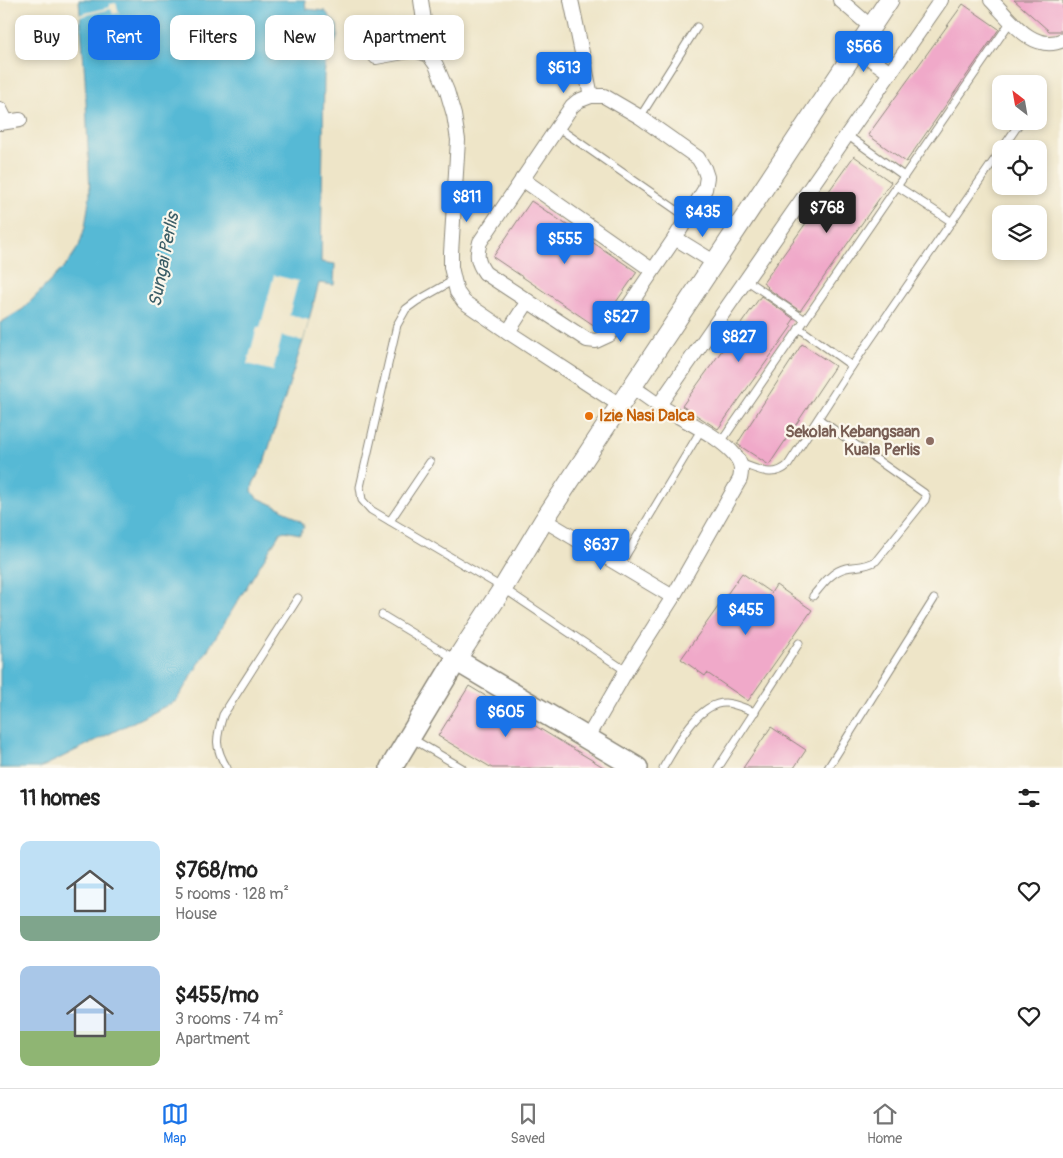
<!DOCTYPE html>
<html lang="en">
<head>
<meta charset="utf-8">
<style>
	body { margin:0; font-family:Pangolin,sans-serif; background:#f6f6f6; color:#222; height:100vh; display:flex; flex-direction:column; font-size:19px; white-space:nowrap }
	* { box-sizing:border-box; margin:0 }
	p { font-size:16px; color:#767676 }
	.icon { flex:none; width:28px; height:28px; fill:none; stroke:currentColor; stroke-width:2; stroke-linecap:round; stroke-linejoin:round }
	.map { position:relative; height:768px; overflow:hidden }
	.sheet { display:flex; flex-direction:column; background:#fff; flex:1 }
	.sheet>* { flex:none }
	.top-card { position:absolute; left:15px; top:15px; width:500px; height:45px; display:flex; gap:10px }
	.needle { width:32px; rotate:329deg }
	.controls { position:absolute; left:992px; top:75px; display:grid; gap:10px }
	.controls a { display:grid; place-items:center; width:55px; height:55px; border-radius:10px; background:#fff; box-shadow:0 2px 8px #0003; font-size:25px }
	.price { position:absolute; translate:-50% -42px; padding:0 11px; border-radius:5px; background:#1a73e8; color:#fff; font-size:16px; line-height:32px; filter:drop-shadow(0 1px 2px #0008) }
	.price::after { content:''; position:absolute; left:50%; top:30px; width:15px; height:11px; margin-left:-8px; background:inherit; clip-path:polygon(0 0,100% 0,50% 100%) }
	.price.on { background:#222; color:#fff }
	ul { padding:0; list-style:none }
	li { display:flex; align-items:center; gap:15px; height:125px; padding:0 20px }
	li span { display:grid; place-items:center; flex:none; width:140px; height:100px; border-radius:10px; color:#555 }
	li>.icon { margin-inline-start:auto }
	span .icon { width:60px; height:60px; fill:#fffc; stroke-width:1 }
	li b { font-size:21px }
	h2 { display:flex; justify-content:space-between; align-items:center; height:60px; padding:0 20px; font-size:21px }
	.pill { padding:0 18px; border-radius:10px; background:#fff; box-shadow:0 2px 8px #0003; font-size:18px; line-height:45px }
	.pill.on { background:#1a73e8; color:#fff }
	.tabs { display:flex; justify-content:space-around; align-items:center; height:70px; border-top:1px solid #e0e0e0; background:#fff; font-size:14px; color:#767676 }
	.tabs a { display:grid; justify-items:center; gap:2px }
	.tabs .on { color:#1a73e8 }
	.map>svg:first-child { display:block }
</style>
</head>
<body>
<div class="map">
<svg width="1063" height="768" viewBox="0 0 1063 768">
	<rect width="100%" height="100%" fill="#fbf7ec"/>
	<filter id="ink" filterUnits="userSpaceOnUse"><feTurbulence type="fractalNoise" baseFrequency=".02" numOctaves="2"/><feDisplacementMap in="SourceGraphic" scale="10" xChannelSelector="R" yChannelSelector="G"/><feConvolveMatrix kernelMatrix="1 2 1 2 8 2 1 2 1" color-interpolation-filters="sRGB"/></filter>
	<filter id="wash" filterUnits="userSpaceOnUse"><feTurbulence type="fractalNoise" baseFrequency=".0096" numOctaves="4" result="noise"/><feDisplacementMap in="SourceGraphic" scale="20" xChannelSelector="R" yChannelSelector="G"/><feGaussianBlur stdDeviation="1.12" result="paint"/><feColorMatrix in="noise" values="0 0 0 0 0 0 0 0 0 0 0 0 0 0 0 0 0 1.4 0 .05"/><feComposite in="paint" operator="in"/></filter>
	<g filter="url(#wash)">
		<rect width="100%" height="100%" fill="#eee5c8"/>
		<polygon fill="#57b9d5" stroke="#417280" points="79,0 305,0 306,9 325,11 337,25 338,35 333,52 326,61 324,76 321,262 335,264 334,285 319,283 303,341 264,463 253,484 252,491 256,497 280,508 302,522 304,527 300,534 284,531 280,533 176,701 40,768 0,768 0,323 23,309 67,264 79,246 85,227 90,194 85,78"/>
		<g fill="#eee5c8">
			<polygon points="116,3 119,13 113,14 111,9 79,17 78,15 110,7 110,4"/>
			<polygon points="274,275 298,281 289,315 309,320 303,341 282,336 273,371 247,364 257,328 260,328"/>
		</g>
		<g id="blocks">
			<g fill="#f0a9c9">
				<polygon points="1014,0 1063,0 1063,31 1049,31"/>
				<polygon points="963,4 999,29 906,162 868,135"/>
				<polygon points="854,156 891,182 800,311 767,288 768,287 763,283"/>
				<polygon points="531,201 637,272 598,328 493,257"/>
				<polygon points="761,296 794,319 790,325 792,326 718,429 682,406"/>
				<polygon points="802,344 835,366 769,465 737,444"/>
				<polygon points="742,573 771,593 776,585 812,610 748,701 707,673 705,676 681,659"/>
				<polygon points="469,686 605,768 492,768 438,736"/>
				<polygon points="771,727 806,750 794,768 743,768"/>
			</g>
		</g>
	</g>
	<g filter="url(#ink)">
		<use href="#blocks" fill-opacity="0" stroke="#8c887a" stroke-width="1"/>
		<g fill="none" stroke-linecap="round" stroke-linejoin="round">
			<g stroke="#8c887a" stroke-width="9">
				<g id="lane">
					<polyline points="1039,95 1040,93"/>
					<polyline points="640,117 697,27"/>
					<polyline points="557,127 688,218"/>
					<polyline points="847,135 904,176"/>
					<polyline points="1002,149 1021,121"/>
					<polyline points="897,186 952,222"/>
					<polyline points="454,280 417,301 406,309 397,325 360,487 362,500 371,510 503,588 626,671"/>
					<polyline points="746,280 805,320"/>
					<polyline points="799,328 852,366"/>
					<polyline points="721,442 1011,21"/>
					<path d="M740 463C758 469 773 479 788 465L852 366 1001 150"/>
					<polyline points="390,521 430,462"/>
					<polyline points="620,565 701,430"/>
					<path d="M813 596C822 585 832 571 846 568 858 566 866 567 876 561L925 500 926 496 924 493 819 419"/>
					<polyline points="382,615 455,659"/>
					<polyline points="411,738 462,768"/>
					<path d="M227 768C214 747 216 738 223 715L298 598"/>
					<path d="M663 768C676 747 697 703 725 703 734 703 746 709 755 712"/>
					<polyline points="718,768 799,643"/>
					<polyline points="828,768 934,599"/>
				</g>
			</g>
			<g stroke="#8c887a" stroke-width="16">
				<g id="street">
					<polyline points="421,0 429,55"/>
					<polyline points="571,0 591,96"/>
					<polyline points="840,0 870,26"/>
					<path d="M991 0C1010 19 1033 54 1063 40"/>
					<polyline points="856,48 890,73"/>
					<polyline points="376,57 415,50 429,55 436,65 447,91 454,115 458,140 451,253 451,267 454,280 457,292 464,302 508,332 620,405"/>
					<path d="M591 96H604L640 117 698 158 704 168 707 177 705 189 675 238 609 335 596 341 587 340 485 273C477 262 476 255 480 242L572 106 578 101Z"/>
					<polyline points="0,109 6,121"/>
					<polyline points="0,123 20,120"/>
					<polyline points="522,179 652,270"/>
					<polyline points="675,238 714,262"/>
					<polyline points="508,332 528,301"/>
					<polyline points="659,405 941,0"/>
					<polyline points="544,520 673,597"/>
					<path d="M587 739 626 671 673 597 740 479C741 474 742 470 740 464 732 441 679 418 658 405 650 399 641 393 633 387"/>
				</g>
			</g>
			<g stroke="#8c887a" stroke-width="21">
				<polyline id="secondary" points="456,660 503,588 544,520 620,405 889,0"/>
			</g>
			<g stroke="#8c887a" stroke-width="24">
				<polyline id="primary" points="391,768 456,660 637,768"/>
			</g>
			<use href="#lane" stroke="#fff" stroke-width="7"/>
			<use href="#street" stroke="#fff" stroke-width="14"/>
			<use href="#secondary" stroke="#fff" stroke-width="19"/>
			<use href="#primary" stroke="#fff" stroke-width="21"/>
		</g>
	</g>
	<circle fill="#e8710a" stroke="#fbf7ec" stroke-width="2" cx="589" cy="416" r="5"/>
	<circle fill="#8d6e63" stroke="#fbf7ec" stroke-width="2" cx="930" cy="441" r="5"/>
	<g text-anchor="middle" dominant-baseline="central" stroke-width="4.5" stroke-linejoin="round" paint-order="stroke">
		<g font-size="16" font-weight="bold" fill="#c56008" stroke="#fbf7ec" text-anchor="start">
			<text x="599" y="416">Izie Nasi Dalca</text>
		</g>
		<g font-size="16" font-weight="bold" fill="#785e54" stroke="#fbf7ec" text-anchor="end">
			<text x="920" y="432">Sekolah Kebangsaan<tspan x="920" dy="18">Kuala Perlis</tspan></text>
		</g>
		<g font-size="18" font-style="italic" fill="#3a5d66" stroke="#fbf7ec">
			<text transform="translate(164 260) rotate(-79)">Sungai Perlis</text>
		</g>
	</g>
</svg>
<div class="controls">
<a><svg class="needle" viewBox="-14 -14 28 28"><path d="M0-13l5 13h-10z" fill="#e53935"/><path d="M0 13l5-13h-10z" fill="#767676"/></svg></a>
<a><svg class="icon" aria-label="locate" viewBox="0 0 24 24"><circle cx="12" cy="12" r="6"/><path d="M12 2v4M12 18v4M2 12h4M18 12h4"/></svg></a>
<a><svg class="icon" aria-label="layers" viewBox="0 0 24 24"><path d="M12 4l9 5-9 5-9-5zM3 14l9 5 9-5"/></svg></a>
</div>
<b class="price" style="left:864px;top:73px">$566</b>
<b class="price" style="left:564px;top:94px">$613</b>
<b class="price" style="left:467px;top:223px">$811</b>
<b class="price on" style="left:827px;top:234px">$768</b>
<b class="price" style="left:703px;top:238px">$435</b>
<b class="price" style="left:565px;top:265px">$555</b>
<b class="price" style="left:621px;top:343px">$527</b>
<b class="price" style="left:739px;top:363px">$827</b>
<b class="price" style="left:601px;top:571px">$637</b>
<b class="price" style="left:746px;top:636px">$455</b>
<b class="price" style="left:506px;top:738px">$605</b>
<div class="top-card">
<a class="pill">Buy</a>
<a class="pill on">Rent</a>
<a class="pill">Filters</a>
<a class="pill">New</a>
<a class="pill">Apartment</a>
</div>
</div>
<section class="sheet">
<h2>11 homes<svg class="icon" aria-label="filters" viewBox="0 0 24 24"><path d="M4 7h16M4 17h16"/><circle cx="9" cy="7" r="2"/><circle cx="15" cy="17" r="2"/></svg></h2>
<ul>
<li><span style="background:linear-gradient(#bfe0f5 75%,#7fa58c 0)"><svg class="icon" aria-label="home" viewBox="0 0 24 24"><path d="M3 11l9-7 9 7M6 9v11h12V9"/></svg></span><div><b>$768/mo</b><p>5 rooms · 128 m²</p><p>House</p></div><svg class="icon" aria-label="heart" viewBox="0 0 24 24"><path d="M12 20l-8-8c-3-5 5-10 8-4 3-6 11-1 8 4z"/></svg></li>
<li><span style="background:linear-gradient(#a9c7e8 65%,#8fb573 0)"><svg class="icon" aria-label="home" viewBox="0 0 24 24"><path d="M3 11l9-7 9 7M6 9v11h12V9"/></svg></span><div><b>$455/mo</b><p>3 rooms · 74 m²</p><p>Apartment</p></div><svg class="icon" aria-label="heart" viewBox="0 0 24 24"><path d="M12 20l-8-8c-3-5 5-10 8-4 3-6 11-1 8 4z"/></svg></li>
</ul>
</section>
<nav class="tabs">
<a class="on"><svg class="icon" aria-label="map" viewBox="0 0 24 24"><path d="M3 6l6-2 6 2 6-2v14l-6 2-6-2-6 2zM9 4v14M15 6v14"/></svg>Map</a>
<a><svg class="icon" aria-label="saved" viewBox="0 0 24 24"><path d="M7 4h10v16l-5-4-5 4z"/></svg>Saved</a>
<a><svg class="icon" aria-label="home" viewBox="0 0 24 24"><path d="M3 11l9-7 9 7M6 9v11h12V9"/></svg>Home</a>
</nav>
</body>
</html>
